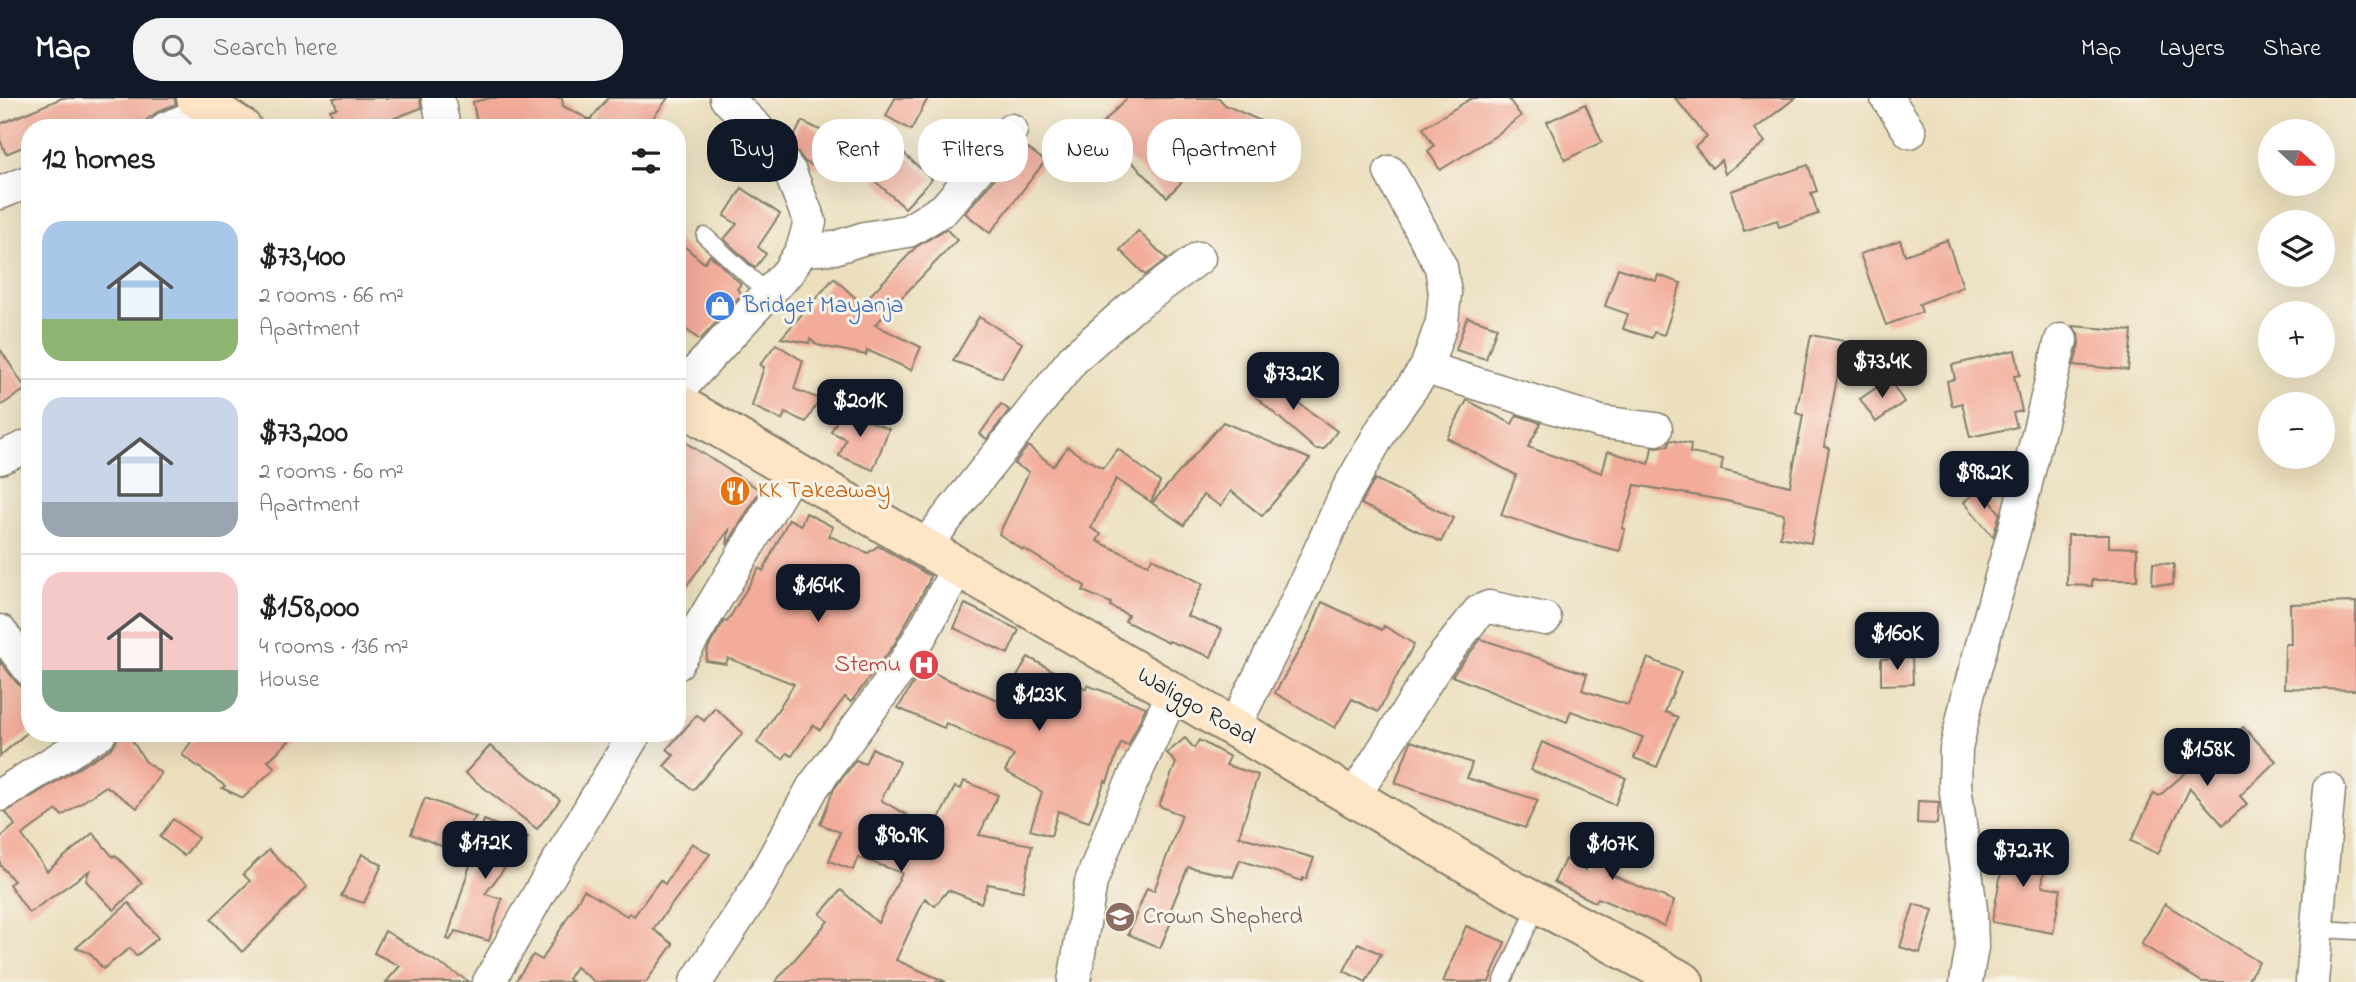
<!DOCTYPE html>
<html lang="en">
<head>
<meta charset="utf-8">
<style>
	body { margin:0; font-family:"Indie Flower",sans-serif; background:#f2f2f2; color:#202124; height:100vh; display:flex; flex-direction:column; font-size:26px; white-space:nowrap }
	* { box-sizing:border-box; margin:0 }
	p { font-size:23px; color:#757577 }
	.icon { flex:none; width:38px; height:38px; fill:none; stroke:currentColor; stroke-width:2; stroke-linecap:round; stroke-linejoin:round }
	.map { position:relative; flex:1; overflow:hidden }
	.sheet { position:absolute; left:21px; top:21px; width:665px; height:623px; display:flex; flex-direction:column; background:#fff; border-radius:28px; box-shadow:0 7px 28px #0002 }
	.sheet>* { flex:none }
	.top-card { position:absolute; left:707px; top:21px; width:665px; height:63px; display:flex; gap:14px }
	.needle { width:46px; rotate:111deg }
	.fabs { position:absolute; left:2258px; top:21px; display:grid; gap:14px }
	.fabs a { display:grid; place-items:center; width:77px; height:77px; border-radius:50%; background:#fff; box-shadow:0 7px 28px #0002; font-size:35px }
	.price { position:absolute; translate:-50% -60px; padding:0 16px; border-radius:14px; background:#111827; color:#fff; font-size:23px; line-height:46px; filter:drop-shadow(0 2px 4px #0008) }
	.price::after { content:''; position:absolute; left:50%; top:42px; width:21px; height:16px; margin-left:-10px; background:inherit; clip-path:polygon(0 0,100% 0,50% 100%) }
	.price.active { background:#222; color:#fff }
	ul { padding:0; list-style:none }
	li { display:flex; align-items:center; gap:21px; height:175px; padding:0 21px }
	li+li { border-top:2px solid #e0e0e0 }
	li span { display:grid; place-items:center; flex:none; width:196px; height:140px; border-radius:21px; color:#555 }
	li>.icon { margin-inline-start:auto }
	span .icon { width:84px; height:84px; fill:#fffc; stroke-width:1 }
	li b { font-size:30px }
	h2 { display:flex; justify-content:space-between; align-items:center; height:84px; padding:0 21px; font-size:30px }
	.tag { padding:0 24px; border-radius:28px; background:#fff; box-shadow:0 7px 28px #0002; font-size:24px; line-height:63px }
	.tag.active { background:#111827; color:#fff }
	header { display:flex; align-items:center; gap:42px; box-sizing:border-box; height:98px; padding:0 35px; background:#111827; color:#fff }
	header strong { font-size:33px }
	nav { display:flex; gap:38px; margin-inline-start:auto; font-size:24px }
	.search { width:490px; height:63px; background:#f2f2f2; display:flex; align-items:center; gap:18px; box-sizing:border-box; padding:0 24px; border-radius:28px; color:#757577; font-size:26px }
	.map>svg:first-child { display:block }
</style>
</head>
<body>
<header>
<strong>Map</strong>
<div class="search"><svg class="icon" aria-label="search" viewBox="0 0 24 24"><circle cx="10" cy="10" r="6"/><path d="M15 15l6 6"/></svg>Search here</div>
<nav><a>Map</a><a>Layers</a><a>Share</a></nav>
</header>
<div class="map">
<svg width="2356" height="884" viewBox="0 0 2356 884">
	<rect width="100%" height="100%" fill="#f7f3e8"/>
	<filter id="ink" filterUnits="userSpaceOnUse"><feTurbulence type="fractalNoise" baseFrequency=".0143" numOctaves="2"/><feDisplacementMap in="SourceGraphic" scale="14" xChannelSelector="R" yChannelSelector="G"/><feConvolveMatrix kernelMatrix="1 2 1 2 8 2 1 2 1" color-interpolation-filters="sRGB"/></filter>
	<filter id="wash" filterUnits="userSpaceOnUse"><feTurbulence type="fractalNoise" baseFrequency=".00686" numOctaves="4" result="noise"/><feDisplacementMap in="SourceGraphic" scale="28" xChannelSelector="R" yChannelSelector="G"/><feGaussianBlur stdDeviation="1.57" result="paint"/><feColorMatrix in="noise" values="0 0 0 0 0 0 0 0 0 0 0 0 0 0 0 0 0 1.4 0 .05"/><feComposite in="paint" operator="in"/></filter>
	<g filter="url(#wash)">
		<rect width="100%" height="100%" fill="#ecdfbe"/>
		<g id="blocks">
			<g fill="#f3ab9a">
				<polygon points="62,0 174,0 176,6 159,13 141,26 140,23 111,30 30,30 30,46 6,56 0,42 0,26"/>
				<polygon points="333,0 420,0 421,10 369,30 337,30 330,12 337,10"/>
				<polygon points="491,0 562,0 563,8 590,22 608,0 668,0 645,30 584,30 590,22 534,30 478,30 473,4"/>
				<polygon points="895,0 928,0 911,32 886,18"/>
				<polygon points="1127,0 1219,0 1225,7 1281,32 1264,71 1216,49 1167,99 1098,30"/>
				<polygon points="1472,0 1508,0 1521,18 1495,38 1440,72 1428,53 1434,48 1423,30"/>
				<polygon points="1675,0 1795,0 1755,31 1765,44 1725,76 1721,62 1712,70 1695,49 1707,39"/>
				<polygon points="1585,6 1602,44 1565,62 1547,24"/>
				<polygon points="802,23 834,39 818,70 805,64 791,45"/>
				<polygon points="1023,47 1045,63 990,135 965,115"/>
				<polygon points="901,53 932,81 905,110 875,83"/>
				<polygon points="1808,67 1817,93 1811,95 1818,116 1779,129 1777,122 1744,133 1731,93"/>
				<polygon points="742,90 780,116 758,149 766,156 755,170 724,141 737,126 724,118"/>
				<polygon points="946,131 957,142 875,227 921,249 911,272 867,252 866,257 817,247 810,241 809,245 781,240 834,180 862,206 916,149"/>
				<polygon points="1138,133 1167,161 1145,177 1120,152"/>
				<polygon points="677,142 704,165 710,157 741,186 737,191 742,196 700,242 677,225"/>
				<polygon points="1900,142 1905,157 1947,142 1963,189 1919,206 1922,214 1886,227 1860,156"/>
				<polygon points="1618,170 1656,183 1658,177 1681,185 1664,237 1654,234 1652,240 1623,231 1628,216 1605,208"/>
				<polygon points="979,219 1022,245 1002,280 953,263"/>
				<polygon points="1467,219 1497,229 1486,261 1456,252"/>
				<polygon points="2073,228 2132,233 2128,272 2074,267 2079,246 2078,236"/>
				<polygon points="1811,237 1844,243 1824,349 1829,350 1811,445 1780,439 1784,416 1722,402 1635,387 1622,430 1625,431 1620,453 1571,441 1501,417 1516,377 1447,340 1467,302 1512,326 1517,317 1541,325 1528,349 1602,375 1608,353 1649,366 1652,349 1668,348 1670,342 1691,346 1690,355 1723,361 1721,372 1790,388 1803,317 1796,315"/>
				<polygon points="776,246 803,263 794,291 820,301 806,324 785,315 782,322 752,308 764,269 760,267"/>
				<polygon points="0,251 26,291 0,308"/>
				<polygon points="2015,252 2020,277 2014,278 2022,313 2013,315 2017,329 1970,339 1962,305 1952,308 1947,283 1955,281 1952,267"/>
				<polygon points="1268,273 1297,298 1293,301 1337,333 1324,351 1315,351 1250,294"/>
				<polygon points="1889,281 1904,304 1876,324 1860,301"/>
				<polygon points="1001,306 1009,312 987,341 980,336"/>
				<polygon points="842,312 889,331 873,372 839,358 846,341 831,334"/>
				<polygon points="1223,324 1310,361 1262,418 1231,393 1221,408 1203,397 1184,427 1152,405"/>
				<polygon points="677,339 760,392 727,447 729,432 677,500"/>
				<polygon points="1028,348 1053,368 1068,349 1079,357 1103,370 1118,351 1160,384 1151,404 1116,381 1091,430 1101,436 1097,443 1148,467 1152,460 1203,486 1187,518 1222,531 1211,559 1169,543 1168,545 1125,523 1128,517 1110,508 1111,505 1083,493 1085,488 1024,451 1023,452 999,436 1029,374 1014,366"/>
				<polygon points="1375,381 1453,420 1441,444 1361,406"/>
				<polygon points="1980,391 2000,415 1993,439 1964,404"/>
				<polygon points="806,415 833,429 829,438 868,455 878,448 930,478 928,485 894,547 851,604 845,599 820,632 813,627 792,658 787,655 783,661 757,645 794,586 728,560 726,566 706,563 708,550 724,523 727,524 759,470 763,473 789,421 801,427"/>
				<polygon points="2068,437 2109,437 2109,449 2137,450 2137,482 2092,482 2092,488 2067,487"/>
				<polygon points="2153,465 2174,466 2173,487 2152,486"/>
				<polygon points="1322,504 1382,532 1384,528 1414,546 1378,614 1352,601 1335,630 1275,595 1312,530"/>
				<polygon points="2356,504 2356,592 2284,590 2285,546 2291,546 2290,506"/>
				<polygon points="965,506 1019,532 1008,556 954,530"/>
				<polygon points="1481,541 1587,576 1582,592 1628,607 1648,560 1681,574 1665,614 1678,619 1657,669 1634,660 1643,639 1571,613 1567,624 1452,578"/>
				<polygon points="1028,559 1086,591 1087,587 1146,609 1128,648 1121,645 1107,684 1105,683 1089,724 1058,713 1051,738 1030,732 1042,694 1005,673 1014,657 946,625 944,630 898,610 923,569 944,580 1003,604"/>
				<polygon points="1912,560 1913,586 1881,587 1881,561"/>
				<polygon points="0,563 16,584 22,589 30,590 30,632 0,658"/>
				<polygon points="715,610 743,635 693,692 664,668 674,657 667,651 697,617 704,623"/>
				<polygon points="2243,629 2276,663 2240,698 2247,706 2223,727 2190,690 2158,756 2131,743 2154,695 2159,698 2206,657 2210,662"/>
				<polygon points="119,635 127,635 146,664 161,675 137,710 106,688 62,718 57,712 22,737 47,773 93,735 113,759 115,757 142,785 114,812 86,783 89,773 29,815 9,786 14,783 0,767 0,740 15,727 6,714 110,651 116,644"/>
				<polygon points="197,635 297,635 268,663 275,670 243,700 222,690 225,688 182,657"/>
				<polygon points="1185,640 1194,650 1199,642 1230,659 1226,667 1258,677 1239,738 1314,760 1306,781 1303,780 1302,783 1240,762 1233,779 1188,769 1166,823 1171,824 1160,850 1128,836 1147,790 1154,793 1182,717 1159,708 1176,665 1167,655"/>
				<polygon points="1411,643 1472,665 1467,680 1538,702 1525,730 1395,685"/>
				<polygon points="1542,644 1626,680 1615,707 1531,672"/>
				<polygon points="490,648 560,702 537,731 465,675"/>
				<polygon points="872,650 900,664 881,702 933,732 955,689 961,691 964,683 998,697 979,737 1032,747 1023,793 988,786 981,805 948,792 935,808 925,800 896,862 946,884 775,884 828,823 820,816 841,792 878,825 902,775 858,759 853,772 829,763 840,734 820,726 834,691 856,662 865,666"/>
				<polygon points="425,700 476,719 449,751 411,736"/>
				<polygon points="1918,703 1939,704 1937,726 1917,725"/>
				<polygon points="173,721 198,740 184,758 160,739"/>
				<polygon points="484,722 528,739 485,796 502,801 489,843 456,833 450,842 447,841"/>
				<polygon points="1601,729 1623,736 1609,776 1674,803 1664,828 1598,800 1595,804 1554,784 1565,761 1586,772"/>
				<polygon points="692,745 710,756 653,831 673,846 646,884 595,884 576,869 568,881 573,884 515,884 533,857 542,862 584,792 627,818 629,815 634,818 660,782 665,786"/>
				<polygon points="1991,746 2046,753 2042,788 2061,791 2053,835 1992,824 2001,775 1988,773"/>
				<polygon points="269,752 307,789 242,854 211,821 250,783 243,776"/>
				<polygon points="362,756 382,767 364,805 341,798"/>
				<polygon points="129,805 158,840 136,858 130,850 103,871 90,855 76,850"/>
				<polygon points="1914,806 1933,812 1920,855 1900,849"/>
				<polygon points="2165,806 2259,864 2246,884 2202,884 2141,846"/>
				<polygon points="1466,828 1505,844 1492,877 1489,884 1443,884"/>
				<polygon points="385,833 470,884 386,884 400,868 374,855"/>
				<polygon points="1358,845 1381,856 1366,884 1344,873"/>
			</g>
		</g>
	</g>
	<g filter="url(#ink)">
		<use href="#blocks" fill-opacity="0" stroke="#847e6d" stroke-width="2"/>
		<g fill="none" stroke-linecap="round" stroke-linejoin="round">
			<g stroke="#847e6d" stroke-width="19">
				<g id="lane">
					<polyline points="705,138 768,196"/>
					<polyline points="2318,831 2356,833"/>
					<polyline points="1502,884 1538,806"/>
				</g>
			</g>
			<g stroke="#847e6d" stroke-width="35">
				<g id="street">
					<polyline points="438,0 444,30"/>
					<polyline points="1887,0 1910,34"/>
					<polyline points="166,30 213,11"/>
					<polyline points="0,95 30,83"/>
					<polyline points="802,152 834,150 865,140 908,133 944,111 1011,32"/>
					<polyline points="1426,270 1601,324 1656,331"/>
					<polyline points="677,294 788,174 802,152 810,124 790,74 757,30 726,0"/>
					<polyline points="0,360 30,347"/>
					<polyline points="924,449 1075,259 1131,210 1199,160"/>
					<polyline points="0,533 30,572"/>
					<polyline points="677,566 793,373"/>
					<polyline points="1233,631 1294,509 1347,393 1383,330 1426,270 1442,224 1445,195 1441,169 1390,74"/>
					<polyline points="0,697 100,635"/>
					<polyline points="1353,700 1436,568 1479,513 1489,509 1545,521"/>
					<polyline points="489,884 541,792 635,635"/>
					<polyline points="696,884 755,794 813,689 903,567 923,534 958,469"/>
					<polyline points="1074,884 1091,784 1118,714 1173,595"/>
					<polyline points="1966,884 1972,849 1971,812 1955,687 1956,651 1969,593 2016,426 2061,242"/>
					<polyline points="2312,884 2329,691"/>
				</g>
			</g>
			<g stroke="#847e6d" stroke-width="42">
				<g id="secondary">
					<polyline points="196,0 242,30"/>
					<polyline points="677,305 1502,786 1684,884"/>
				</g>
			</g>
			<use href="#lane" stroke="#fff" stroke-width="16"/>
			<use href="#street" stroke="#fff" stroke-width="32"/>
			<use href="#secondary" stroke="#fee5c5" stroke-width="38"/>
		</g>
	</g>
	<defs>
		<g id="shop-disc" transform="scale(1.575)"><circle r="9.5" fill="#3f7fe0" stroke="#f7f3e8"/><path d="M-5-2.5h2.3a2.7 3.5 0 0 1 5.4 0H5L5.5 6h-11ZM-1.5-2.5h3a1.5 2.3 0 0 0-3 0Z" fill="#fff"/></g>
		<g id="restaurant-disc" transform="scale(1.575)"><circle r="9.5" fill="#e8710a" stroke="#f7f3e8"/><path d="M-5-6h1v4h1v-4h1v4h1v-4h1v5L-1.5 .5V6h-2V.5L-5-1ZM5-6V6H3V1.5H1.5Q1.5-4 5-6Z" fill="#fff"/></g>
		<g id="hospital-disc" transform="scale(1.575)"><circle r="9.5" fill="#e0444e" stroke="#f7f3e8"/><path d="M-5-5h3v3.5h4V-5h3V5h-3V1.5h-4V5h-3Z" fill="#fff"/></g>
		<g id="school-disc" transform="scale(1.575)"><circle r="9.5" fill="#8d6e63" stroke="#f7f3e8"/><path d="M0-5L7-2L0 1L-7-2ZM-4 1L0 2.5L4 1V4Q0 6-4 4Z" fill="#fff"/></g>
	</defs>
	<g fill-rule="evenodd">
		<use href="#shop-disc" x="720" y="208"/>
		<use href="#restaurant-disc" x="735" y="393"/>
		<use href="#hospital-disc" x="924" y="567"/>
		<use href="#school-disc" x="1120" y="819"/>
	</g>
	<g text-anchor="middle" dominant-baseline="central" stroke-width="6" stroke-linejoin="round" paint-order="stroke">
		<g font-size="24" fill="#366cbe" stroke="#f7f3e8" text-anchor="start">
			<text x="743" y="208">Bridget Mayanja</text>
		</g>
		<g font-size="24" fill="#c56008" stroke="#f7f3e8" text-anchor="start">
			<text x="758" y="393">KK Takeaway</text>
		</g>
		<g font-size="24" fill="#be3a42" stroke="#f7f3e8" text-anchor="end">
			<text x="901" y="567">Stemu</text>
		</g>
		<g font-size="24" fill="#1c1c1c" stroke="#f7f3e8">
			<text transform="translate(1196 609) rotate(30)">Waliggo Road</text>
		</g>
		<g font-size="24" fill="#785e54" stroke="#f7f3e8" text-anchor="start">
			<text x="1143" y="819">Crown Shepherd</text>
		</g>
	</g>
</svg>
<div class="fabs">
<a><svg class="needle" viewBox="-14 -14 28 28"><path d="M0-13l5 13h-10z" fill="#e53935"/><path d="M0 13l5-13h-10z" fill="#757577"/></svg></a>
<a><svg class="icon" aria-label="layers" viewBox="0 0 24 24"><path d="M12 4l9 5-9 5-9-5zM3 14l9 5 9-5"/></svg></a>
<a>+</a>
<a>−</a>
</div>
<b class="price active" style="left:1882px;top:302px">$73.4K</b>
<b class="price" style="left:1293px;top:314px">$73.2K</b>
<b class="price" style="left:860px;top:341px">$201K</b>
<b class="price" style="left:1984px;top:413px">$98.2K</b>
<b class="price" style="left:818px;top:526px">$164K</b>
<b class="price" style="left:1897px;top:574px">$160K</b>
<b class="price" style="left:1039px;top:635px">$123K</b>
<b class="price" style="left:2207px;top:690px">$158K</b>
<b class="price" style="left:901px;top:776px">$90.9K</b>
<b class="price" style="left:485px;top:783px">$172K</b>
<b class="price" style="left:1612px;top:784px">$107K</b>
<b class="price" style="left:2023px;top:791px">$72.7K</b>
<div class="top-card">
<a class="tag active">Buy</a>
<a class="tag">Rent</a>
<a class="tag">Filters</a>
<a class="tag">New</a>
<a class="tag">Apartment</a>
</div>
<section class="sheet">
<h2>12 homes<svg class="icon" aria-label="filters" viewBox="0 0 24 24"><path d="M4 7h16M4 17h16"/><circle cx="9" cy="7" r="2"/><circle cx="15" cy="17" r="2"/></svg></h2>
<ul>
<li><span style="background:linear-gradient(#a9c7e8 70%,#8fb573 0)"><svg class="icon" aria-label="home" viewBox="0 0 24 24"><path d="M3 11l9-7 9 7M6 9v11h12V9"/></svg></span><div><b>$73,400</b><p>2 rooms · 66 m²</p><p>Apartment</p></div></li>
<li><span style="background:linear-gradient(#c9d6e8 75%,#9aa5b1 0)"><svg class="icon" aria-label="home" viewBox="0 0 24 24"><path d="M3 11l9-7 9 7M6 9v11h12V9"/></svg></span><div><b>$73,200</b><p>2 rooms · 60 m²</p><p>Apartment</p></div></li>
<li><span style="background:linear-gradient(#f6c9c9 70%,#7fa58c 0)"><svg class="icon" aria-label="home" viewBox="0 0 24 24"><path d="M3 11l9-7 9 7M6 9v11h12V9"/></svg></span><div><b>$158,000</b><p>4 rooms · 136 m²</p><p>House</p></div></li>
</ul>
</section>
</div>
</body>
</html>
